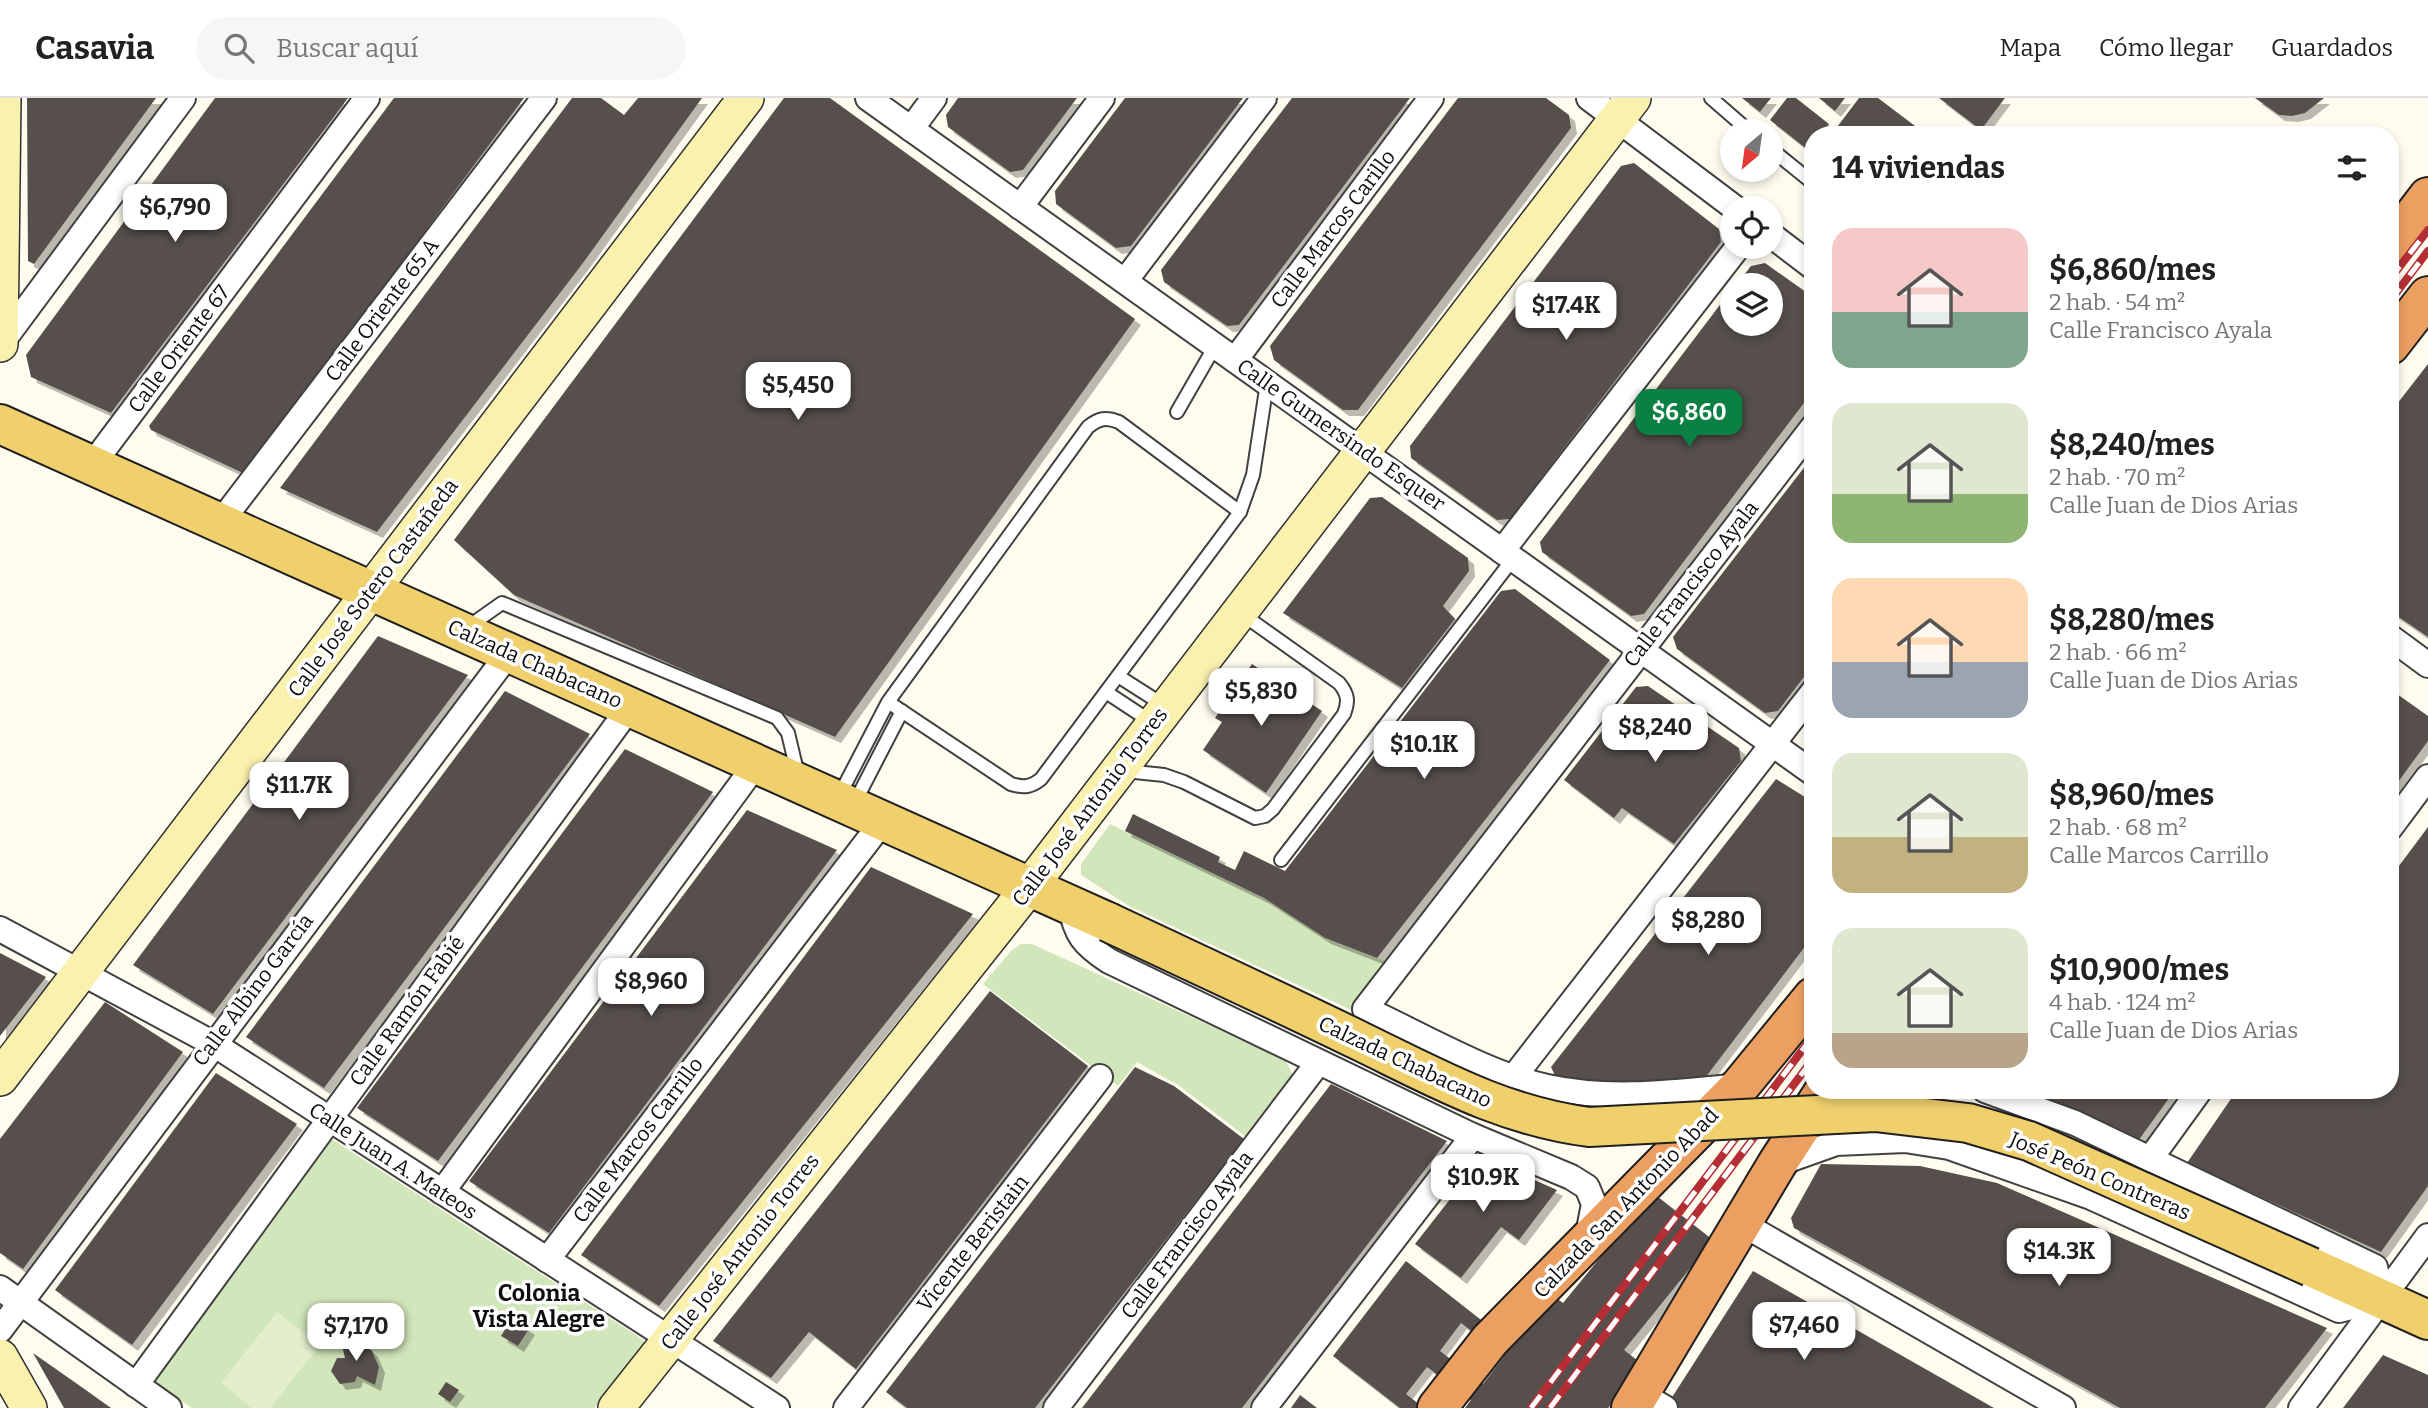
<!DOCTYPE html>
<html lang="es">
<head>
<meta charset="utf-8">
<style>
	body { margin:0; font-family:Bitter,serif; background:#f6f6f6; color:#222; height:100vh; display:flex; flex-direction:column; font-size:26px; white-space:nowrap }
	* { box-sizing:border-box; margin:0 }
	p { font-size:23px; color:#767676 }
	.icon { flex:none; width:38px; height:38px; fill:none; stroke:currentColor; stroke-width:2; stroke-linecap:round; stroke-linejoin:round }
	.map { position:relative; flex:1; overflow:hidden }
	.side { position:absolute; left:1804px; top:28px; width:595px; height:973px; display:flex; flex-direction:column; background:#fff; border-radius:28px; box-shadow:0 4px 10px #0003 }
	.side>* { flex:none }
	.needle { width:46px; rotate:209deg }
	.controls { position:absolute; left:1720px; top:21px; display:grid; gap:14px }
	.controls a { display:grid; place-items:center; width:63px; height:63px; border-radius:50%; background:#fff; box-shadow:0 4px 10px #0003; font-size:35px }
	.price { position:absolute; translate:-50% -60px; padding:0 16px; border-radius:14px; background:#fff; color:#222; font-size:23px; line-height:46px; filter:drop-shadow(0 2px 4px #0008) }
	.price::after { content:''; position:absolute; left:50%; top:42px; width:21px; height:16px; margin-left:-10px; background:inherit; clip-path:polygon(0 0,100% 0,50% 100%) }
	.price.active { background:#0b8043; color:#fff }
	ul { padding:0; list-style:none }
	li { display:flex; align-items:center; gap:21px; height:175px; padding:0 28px }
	li span { display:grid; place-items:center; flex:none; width:196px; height:140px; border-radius:21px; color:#555 }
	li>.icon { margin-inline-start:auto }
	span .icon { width:84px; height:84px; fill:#fffc; stroke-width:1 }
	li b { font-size:30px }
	h2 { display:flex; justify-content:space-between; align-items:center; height:84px; padding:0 28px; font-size:30px }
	header { display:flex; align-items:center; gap:42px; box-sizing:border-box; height:98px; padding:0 35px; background:#fff; border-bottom:2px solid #e0e0e0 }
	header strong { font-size:33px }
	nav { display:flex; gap:38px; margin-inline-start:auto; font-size:24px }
	.search { width:490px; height:63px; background:#f6f6f6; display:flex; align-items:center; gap:18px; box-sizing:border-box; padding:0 24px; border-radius:38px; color:#767676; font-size:26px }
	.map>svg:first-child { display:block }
</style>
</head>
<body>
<header>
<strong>Casavia</strong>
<div class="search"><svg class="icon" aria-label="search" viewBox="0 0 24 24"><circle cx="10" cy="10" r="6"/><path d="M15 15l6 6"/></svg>Buscar aquí</div>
<nav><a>Mapa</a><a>Cómo llegar</a><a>Guardados</a></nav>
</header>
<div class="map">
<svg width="2428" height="1310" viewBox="0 0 2428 1310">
	<defs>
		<filter id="shadow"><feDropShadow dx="6" dy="6" stdDeviation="0" flood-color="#0004"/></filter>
	</defs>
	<rect width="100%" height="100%" fill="#fefbef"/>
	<g fill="#d2e6bb">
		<polygon points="1110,726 1264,800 1325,840 1385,863 1357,901 1362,917 1129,808 1081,777 1081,766"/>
		<polygon points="1021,846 1032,846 1285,962 1292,975 1288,990 1249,1041 1178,987 1137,964 1118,988 983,886 1012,852"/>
		<polygon points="330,1040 642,1241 645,1246 595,1310 192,1310 153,1284"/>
	</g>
	<polygon fill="#e3eecc" points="277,1214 320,1247 270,1310 252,1310 221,1285"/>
	<g fill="#564f4b" fill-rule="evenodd" filter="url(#shadow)">
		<polygon points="27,0 156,0 34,166 28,163"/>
		<polygon points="215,0 348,0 111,315 31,279 26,257"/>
		<polygon points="394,0 524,0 245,376 151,332 149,328"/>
		<polygon points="572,0 601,0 624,17 638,0 702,0 583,165 377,434 280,390"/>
		<polygon points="784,0 830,0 1135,221 835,639 514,497 454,442"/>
		<polygon points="958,0 1077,0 1023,72 1010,74 948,29 946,17"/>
		<polygon points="1125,0 1243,0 1131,148 1116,150 1056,106 1055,93"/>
		<polygon points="1292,0 1410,0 1239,227 1227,228 1164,184 1161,172"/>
		<polygon points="1458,0 1546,0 1569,17 1571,30 1358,312 1343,312 1274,262 1270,248"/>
		<polygon points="1742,0 1771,0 1760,14"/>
		<polygon points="1787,0 1796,0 1829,26 1820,37 1813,37 1813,46 1808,52 1770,22"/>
		<polygon points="1819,0 1845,0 1835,13"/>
		<polygon points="1859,0 1878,0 1927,37 1831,37"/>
		<polygon points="1939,0 2005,0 1981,32"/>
		<polygon points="2255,0 2324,0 2305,15 2292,18 2279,17"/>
		<polygon points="1634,65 1719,131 1721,144 1510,421 1497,422 1411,360 1410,348 1621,68"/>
		<polygon points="1765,165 1813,199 1813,293 1644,516 1631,518 1542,454 1540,444 1732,191 1732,226 1771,226 1771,187 1736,187 1751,168"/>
		<polygon points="2428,266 2428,539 2390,513 2390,315"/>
		<polygon points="1813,358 1813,567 1778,613 1765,615 1677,551 1673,539"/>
		<polygon points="1382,399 1468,460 1469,473 1443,508 1455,521 1402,590 1283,515 1370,400"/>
		<polygon points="1515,491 1610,562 1377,860 1325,840 1264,800 1125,733 1133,716 1220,759 1218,764 1235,772 1244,753 1285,773 1501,493"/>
		<polygon points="378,538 468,577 213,916 133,867"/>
		<polygon points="1252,566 1322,613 1266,695 1203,652 1222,624 1215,620"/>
		<polygon points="1648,588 1739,650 1741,663 1674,746 1622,710 1614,720 1564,682 1636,589"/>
		<polygon points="2390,591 2428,618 2428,643 2390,695"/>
		<polygon points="505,593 590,636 324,990 246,939"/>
		<polygon points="625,651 713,694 438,1063 357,1010"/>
		<polygon points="1776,681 1813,704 1813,838 1705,980 1609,986 1557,982 1551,969"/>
		<polygon points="747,712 837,752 549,1135 469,1083"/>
		<polygon points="2428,729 2428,1088 2381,1154 2187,1065 2237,992 2390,992 2390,780"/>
		<polygon points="871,769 973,816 659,1208 581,1157"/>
		<polygon points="0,855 46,879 0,938"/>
		<polygon points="990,893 1088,968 856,1271 809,1234 771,1280 713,1243"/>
		<polygon points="105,904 183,954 23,1171 0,1155 0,1041"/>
		<polygon points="1135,969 1174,988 1244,1041 1035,1310 907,1310 886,1294"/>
		<polygon points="216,975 297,1026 132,1247 55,1192"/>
		<polygon points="1331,986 1447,1043 1242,1310 1082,1310"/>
		<polygon points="2047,992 2175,992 2138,1043 2041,1000"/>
		<polygon points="1483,1059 1557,1092 1519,1142 1501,1129 1461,1180 1415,1146"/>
		<polygon points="1821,1066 1920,1068 1997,1085 2327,1230 2265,1310 2120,1310 1794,1130 1791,1120"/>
		<path d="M1653 1095 1713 1142 1624 1252 1642 1266 1608 1310H1465L1471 1302 1427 1269 1406 1296 1424 1310H1400L1333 1258 1406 1163 1513 1247 1551 1196 1563 1205ZM1461 1225 1504 1258 1483 1286 1440 1253Z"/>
		<polygon points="1753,1173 1994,1310 1680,1310 1669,1304"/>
		<polygon points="512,1220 529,1231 518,1248 501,1238"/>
		<polygon points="340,1239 358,1241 372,1253 379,1269 375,1287 357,1278 355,1284 340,1286 331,1273 337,1260 345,1260"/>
		<polygon points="33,1255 83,1290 111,1310 64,1310"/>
		<polygon points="2383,1257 2428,1277 2428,1310 2343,1310"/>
		<polygon points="446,1284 459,1292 450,1304 438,1296"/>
		<polygon points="1300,1297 1317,1310 1291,1310"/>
	</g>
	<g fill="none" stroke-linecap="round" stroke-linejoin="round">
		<g stroke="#414141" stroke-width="16">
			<g id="lane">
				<polyline points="1711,0 1749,33"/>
				<polyline points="1771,51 1813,85"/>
				<polyline points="1177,314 1215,248"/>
				<polyline points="1240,414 1253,377 1267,285"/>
				<polyline points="468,529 502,505 777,620 788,635 798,677"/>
				<polyline points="1118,578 1165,608"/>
				<polyline points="1106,594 1153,625"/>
				<path d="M1125 673 1164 677 1184 684 1255 720 1265 718 1273 711 1344 616C1349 603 1348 596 1339 585L1242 516"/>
				<path d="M838 700 888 604 1088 329C1099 320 1106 319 1119 324L1240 414 1041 681C1031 689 1024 690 1011 686L888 604"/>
				<polyline points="854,706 902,613"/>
				<polyline points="1281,762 1513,461"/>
			</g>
		</g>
		<g stroke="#414141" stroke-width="28">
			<g id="street">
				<polyline points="868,0 1813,675"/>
				<polyline points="1589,0 1735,110"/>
				<polyline points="911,31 934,0"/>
				<polyline points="1020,109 1102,0"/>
				<polyline points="1771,137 1813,169"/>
				<polyline points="1125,183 1264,0"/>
				<polyline points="2,244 183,0"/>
				<polyline points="1235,262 1431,0"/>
				<polyline points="92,367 367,0"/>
				<polyline points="220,425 544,0"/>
				<polyline points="1502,453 1738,149"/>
				<polyline points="2390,539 2428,567"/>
				<polyline points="2390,730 2428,679"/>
				<path d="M1070 806C1076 837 1083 846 1109 863L1473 1038 1571 1079 1587 1089 1594 1106 1587 1142"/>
				<polyline points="0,831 212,945 777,1310"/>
				<polyline points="1513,980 1813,594"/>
				<path d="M1740 988C1676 994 1611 1003 1547 989 1489 977 1420 936 1365 911L1813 329"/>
				<polyline points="1985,992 2075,1025 2375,1169 2382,1201"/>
				<polyline points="2150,1061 2200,992"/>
				<polyline points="1777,1066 1836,1045 1905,1042 1949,1049 2091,1099 2339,1212 2382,1201"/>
				<polyline points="442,1094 756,666"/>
				<polyline points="1741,1125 2063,1310"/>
				<polyline points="547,1162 883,723"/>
				<polyline points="0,1190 169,1310"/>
				<polyline points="0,1232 509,555"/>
				<polyline points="136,1287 630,609"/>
				<polyline points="1641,1296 1665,1310"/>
				<polyline points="846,1310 1100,979"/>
				<polyline points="1056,1310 1318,965"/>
				<polyline points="1264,1310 1473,1038"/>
				<polyline points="2301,1310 2428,1138"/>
			</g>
		</g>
		<g stroke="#303030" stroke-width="38">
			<g id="secondary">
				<polyline points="0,246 3,0"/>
				<polyline points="0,980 746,0"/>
				<polyline points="0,1259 29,1310"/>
				<polyline points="616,1310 1030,788 1633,0"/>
			</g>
		</g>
		<g stroke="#1f1f1f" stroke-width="42">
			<g id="primary">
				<polyline points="0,326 1108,824"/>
				<polyline points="2311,1169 2428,1222"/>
			</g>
		</g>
		<g stroke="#1f1f1f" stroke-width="42">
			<g id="highway">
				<polyline points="2390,149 2428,99"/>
				<polyline points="2390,247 2428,198"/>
				<polyline points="1437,1310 1490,1242 1740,988 1813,899"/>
				<polyline points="1631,1310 1777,1066 1825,992"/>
			</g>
		</g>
		<use href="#lane" stroke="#fff" stroke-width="12"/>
		<use href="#street" stroke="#fff" stroke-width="24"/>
		<use href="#secondary" stroke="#faf1ae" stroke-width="35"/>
		<use href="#primary" stroke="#f0d06d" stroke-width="38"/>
		<use href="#highway" stroke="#eb9f60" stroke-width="38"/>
		<g stroke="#b52e35" stroke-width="8">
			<g id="rail">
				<polyline points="2390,181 2428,132"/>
				<polyline points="2390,203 2428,153"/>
				<polyline points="1531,1310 1813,938"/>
				<polyline points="1550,1310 1813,961"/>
			</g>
		</g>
		<use href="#rail" stroke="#fff" stroke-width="5" stroke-dasharray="16" stroke-linecap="butt"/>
		<g stroke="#1f1f1f" stroke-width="42" stroke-linecap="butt">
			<path id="primary-bridge" d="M1108 824C1193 864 1278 903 1362 944 1438 981 1504 1018 1589 1029L1875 1014 1968 1025 2029 1043 2311 1169"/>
		</g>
		<use href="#primary-bridge" stroke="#f0d06d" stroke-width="38"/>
	</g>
	<g text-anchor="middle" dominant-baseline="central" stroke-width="7" stroke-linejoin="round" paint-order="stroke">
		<g font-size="21" fill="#0e0e0e" stroke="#fff">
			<text transform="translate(1333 131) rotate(-53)">Calle Marcos Carillo</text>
			<text transform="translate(382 212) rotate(-53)">Calle Oriente 65 A</text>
			<text transform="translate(179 251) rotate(-53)">Calle Oriente 67</text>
			<text transform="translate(1341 337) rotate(35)">Calle Gumersindo Esquer</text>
			<text transform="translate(1691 486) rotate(-52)">Calle Francisco Ayala</text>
			<text transform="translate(373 490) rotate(-53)">Calle José Sotero Castañeda</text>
			<text transform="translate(535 566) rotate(24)">Calzada Chabacano</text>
			<text transform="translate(1090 709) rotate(-53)">Calle José Antonio Torres</text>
			<text transform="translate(253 892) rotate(-53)">Calle Albino García</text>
			<text transform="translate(407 913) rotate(-54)">Calle Ramón Fabié</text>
			<text transform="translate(1405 964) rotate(25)">Calzada Chabacano</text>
			<text transform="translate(638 1042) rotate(-53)">Calle Marcos Carrillo</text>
			<text transform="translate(393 1063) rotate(33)">Calle Juan A. Mateos</text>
			<text transform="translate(2100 1078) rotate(23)">José Peón Contreras</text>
			<text transform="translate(1626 1105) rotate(-46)">Calzada San Antonio Abad</text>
			<text transform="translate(1187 1137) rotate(-53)">Calle Francisco Ayala</text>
			<text transform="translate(973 1145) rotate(-52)">Vicente Beristain</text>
			<text transform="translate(740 1154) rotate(-52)">Calle José Antonio Torres</text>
		</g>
		<g font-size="23" font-weight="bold" fill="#0e0e0e" stroke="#fff">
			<text x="539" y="1195">Colonia<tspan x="539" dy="26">Vista Alegre</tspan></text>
		</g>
	</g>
</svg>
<div class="controls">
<a><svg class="needle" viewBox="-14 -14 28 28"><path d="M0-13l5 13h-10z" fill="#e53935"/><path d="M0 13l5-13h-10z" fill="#767676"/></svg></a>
<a><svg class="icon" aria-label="locate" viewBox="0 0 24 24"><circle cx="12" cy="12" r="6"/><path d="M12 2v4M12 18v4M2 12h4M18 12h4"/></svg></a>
<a><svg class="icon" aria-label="layers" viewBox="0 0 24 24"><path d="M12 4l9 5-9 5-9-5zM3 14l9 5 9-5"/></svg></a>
</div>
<b class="price" style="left:175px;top:146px">$6,790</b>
<b class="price" style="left:1566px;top:244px">$17.4K</b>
<b class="price" style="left:798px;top:324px">$5,450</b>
<b class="price active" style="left:1689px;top:351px">$6,860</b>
<b class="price" style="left:1261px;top:630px">$5,830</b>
<b class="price" style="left:1655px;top:666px">$8,240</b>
<b class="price" style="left:1424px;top:683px">$10.1K</b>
<b class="price" style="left:299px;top:724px">$11.7K</b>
<b class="price" style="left:1708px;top:859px">$8,280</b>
<b class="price" style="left:651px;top:920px">$8,960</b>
<b class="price" style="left:1483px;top:1116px">$10.9K</b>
<b class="price" style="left:2059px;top:1190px">$14.3K</b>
<b class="price" style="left:1804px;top:1264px">$7,460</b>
<b class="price" style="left:356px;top:1265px">$7,170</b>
<section class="side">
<h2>14 viviendas<svg class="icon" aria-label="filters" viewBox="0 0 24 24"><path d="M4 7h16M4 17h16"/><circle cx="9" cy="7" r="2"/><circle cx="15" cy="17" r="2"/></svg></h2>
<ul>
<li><span style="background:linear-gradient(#f6c9c9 60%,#7fa58c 0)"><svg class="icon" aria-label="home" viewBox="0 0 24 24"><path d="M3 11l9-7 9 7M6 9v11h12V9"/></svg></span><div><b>$6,860/mes</b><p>2 hab. · 54 m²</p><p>Calle Francisco Ayala</p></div></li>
<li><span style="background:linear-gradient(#dfe7d0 65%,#8fb573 0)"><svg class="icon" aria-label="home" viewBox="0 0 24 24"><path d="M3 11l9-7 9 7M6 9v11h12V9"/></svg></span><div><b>$8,240/mes</b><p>2 hab. · 70 m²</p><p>Calle Juan de Dios Arias</p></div></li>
<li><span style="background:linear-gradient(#ffd9b3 60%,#9aa5b1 0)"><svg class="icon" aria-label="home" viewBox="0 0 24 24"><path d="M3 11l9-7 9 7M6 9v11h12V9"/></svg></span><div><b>$8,280/mes</b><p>2 hab. · 66 m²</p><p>Calle Juan de Dios Arias</p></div></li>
<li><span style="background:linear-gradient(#dfe7d0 60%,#c2b280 0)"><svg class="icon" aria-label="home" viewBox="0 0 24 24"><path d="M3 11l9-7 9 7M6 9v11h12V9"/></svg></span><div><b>$8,960/mes</b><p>2 hab. · 68 m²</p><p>Calle Marcos Carrillo</p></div></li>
<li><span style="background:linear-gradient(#dfe7d0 75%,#b9a48a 0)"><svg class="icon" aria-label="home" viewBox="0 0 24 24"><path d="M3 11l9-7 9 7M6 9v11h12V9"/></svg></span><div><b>$10,900/mes</b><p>4 hab. · 124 m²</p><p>Calle Juan de Dios Arias</p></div></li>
</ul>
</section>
</div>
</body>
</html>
